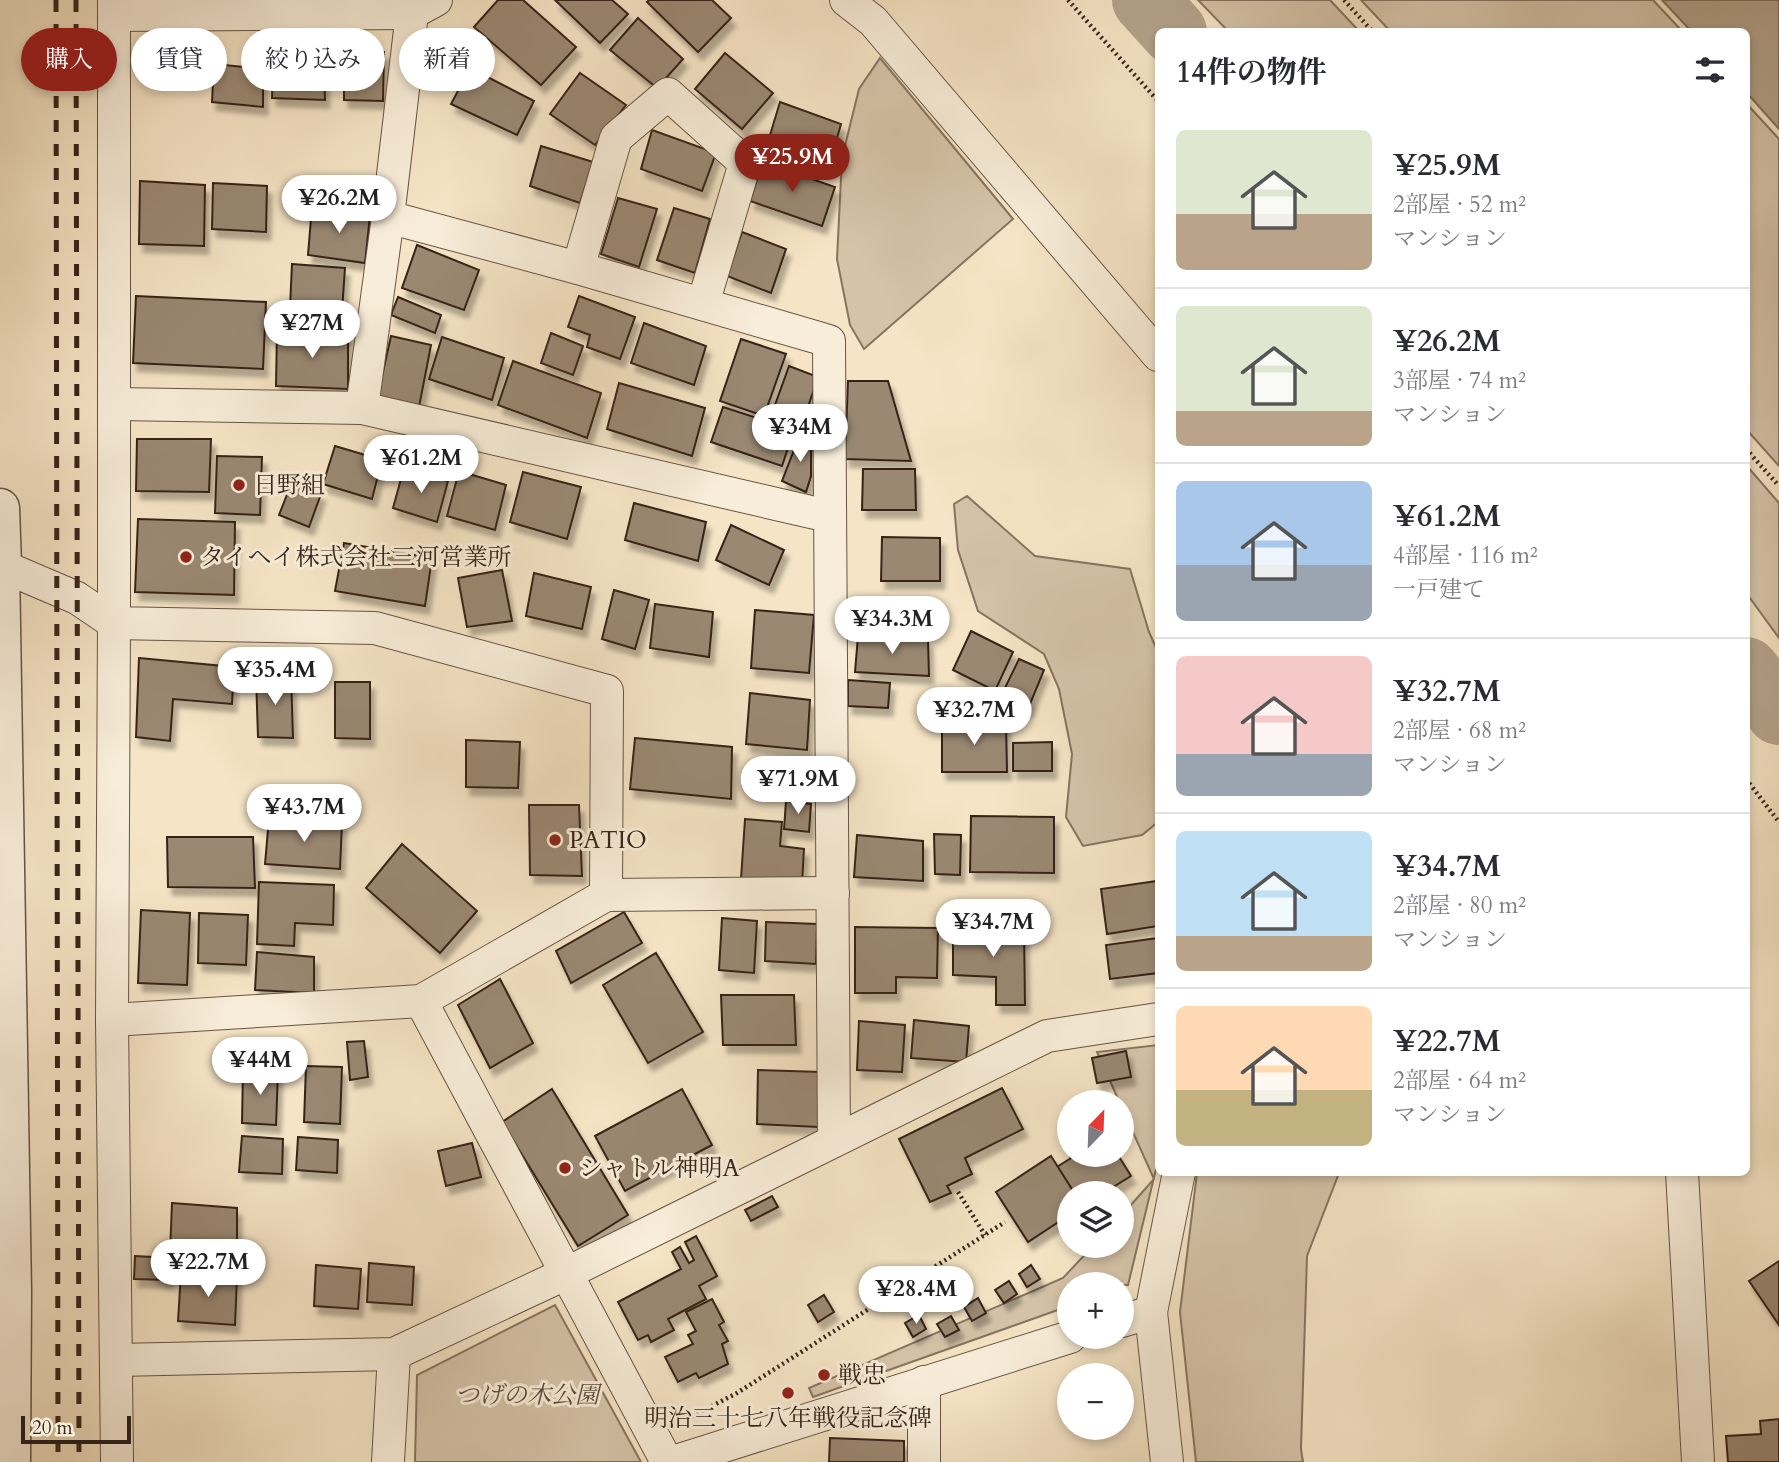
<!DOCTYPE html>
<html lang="ja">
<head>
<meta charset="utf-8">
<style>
	body { margin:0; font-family:Cardo,"Noto Serif JP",serif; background:#f2f2f3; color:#2b2b33; height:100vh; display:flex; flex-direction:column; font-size:26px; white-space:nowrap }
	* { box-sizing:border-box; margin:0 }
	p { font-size:23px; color:#7c7c81 }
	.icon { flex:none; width:38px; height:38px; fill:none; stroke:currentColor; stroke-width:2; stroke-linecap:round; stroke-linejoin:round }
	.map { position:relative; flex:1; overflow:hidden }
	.panel { position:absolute; left:1155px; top:28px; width:595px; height:1148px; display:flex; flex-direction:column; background:#fff; border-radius:10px; box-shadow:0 4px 10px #0003 }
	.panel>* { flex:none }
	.top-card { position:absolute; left:21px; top:28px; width:665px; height:63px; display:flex; gap:14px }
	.needle { width:46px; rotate:23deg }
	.fabs { position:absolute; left:1057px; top:1090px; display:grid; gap:14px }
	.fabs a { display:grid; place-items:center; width:77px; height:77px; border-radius:50%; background:#fff; box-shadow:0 4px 10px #0003; font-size:35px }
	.scale { position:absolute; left:21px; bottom:18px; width:110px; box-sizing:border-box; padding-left:7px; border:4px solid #372419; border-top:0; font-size:19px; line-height:24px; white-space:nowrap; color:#372419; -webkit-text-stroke:5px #f8edd9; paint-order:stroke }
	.price { position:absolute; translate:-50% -60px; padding:0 16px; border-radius:24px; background:#fff; color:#222; font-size:23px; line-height:46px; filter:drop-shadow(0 2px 4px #0008) }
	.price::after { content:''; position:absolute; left:50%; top:42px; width:21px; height:16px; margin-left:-10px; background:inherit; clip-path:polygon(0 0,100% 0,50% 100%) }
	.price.active { background:#8f2418; color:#fff }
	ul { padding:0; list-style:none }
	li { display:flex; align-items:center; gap:21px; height:175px; padding:0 21px }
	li+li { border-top:2px solid #e1e1e2 }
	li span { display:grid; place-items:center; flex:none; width:196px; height:140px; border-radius:10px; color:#555 }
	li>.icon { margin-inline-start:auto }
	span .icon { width:84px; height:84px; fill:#fffc; stroke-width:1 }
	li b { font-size:30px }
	h2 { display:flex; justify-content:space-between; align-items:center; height:84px; padding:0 21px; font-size:30px }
	.pill { padding:0 24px; border-radius:32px; background:#fff; box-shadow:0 4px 10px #0003; font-size:24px; line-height:63px }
	.pill.active { background:#8f2418; color:#fff }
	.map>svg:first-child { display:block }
</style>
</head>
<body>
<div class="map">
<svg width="1779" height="1462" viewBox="0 0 1779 1462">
	<defs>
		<filter id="shadow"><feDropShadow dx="4.5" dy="8" stdDeviation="2" flood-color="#0004"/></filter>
	</defs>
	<rect width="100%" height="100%" fill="#f5e4c5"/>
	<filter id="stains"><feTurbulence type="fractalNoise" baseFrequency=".00286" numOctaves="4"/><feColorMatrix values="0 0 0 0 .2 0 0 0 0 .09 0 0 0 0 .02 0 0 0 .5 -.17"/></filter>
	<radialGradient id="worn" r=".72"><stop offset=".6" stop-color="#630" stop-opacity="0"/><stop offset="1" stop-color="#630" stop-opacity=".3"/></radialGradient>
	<g fill="#d5c3a8" stroke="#867460" stroke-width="2">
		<polygon points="1198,0 1330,0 1359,31 1228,31"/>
		<polygon points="1361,0 1653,0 1682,31 1390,31"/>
		<polygon points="880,58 1013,219 864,349 850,325 837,259 842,158 859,89"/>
		<polygon points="1746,103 1779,139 1779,466 1747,430"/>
		<polygon points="1747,466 1779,503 1779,638 1747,594"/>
		<polygon points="967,496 1035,556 1130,569 1149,632 1158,652 1158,822 1142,835 1083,846 1066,817 1072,754 1059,689 1044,654 978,611 958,550 954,504"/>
		<polygon points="1158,1045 1158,1161 1128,1285 1069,1284 1069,1306 813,1397 809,1388 1063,1278 1093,1246 1122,1246 1122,1215 1154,1179 1097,1052"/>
		<polygon points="1197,1173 1339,1173 1307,1256 1301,1449 1303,1462 1196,1462 1180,1312"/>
		<polygon points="555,1305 641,1462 415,1462 417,1375"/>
	</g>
	<polygon fill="#b4a38b" stroke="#82705d" stroke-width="2" points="1662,0 1779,0 1779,129 1747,93 1746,32 1691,31"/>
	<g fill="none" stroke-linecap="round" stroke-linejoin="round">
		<g stroke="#b4a38b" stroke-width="66">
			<polyline points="1145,0 1174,32"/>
			<polyline points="1746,670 1779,712"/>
		</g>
	</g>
	<g fill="#9a8872" stroke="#372419" stroke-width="2" filter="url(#shadow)">
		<polygon points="498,0 523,0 576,47 541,85 474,27"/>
		<polygon points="555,0 612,0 628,14 600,43"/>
		<polygon points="649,0 712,0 731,18 698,52 647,2"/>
		<polygon points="638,18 683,59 657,88 610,50"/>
		<polygon points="344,50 384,52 383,101 344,100"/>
		<polygon points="725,53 773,93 742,129 695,89"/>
		<polygon points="273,63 324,65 325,100 272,98"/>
		<polygon points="214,64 263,69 263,107 212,102"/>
		<polygon points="470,68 534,101 517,135 451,104"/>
		<polygon points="580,73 626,105 595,145 550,114"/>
		<polygon points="780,102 841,124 829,166 767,145"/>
		<polygon points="652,130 716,153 702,191 641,169"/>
		<polygon points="541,146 593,162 580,203 530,186"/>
		<polygon points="763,162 835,187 822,226 750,201"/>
		<polygon points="140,181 205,185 204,246 139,244"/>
		<polygon points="213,183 267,186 266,232 212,229"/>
		<polygon points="618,198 657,209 639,267 601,254"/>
		<polygon points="312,207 370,215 365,263 308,255"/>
		<polygon points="674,208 710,219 695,273 657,260"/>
		<polygon points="742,232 786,249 771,293 727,276"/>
		<polygon points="417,245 479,270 464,310 402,288"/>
		<polygon points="292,264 345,268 342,311 290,307"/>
		<polygon points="136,296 266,302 263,369 133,363"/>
		<polygon points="579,296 635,317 620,359 587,347 590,335 568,327"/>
		<polygon points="398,297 441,315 435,333 391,315"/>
		<polygon points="644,323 706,346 694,385 631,363"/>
		<polygon points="277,329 348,334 348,389 276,386"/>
		<polygon points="551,333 583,346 573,375 541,363"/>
		<polygon points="391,336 431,345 419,407 377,399"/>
		<polygon points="442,337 504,358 492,400 429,379"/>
		<polygon points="741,339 786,354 764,416 720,401"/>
		<polygon points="513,361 601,393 587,438 498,405"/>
		<polygon points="789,366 818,377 805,416 775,405"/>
		<polygon points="848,381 888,381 911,461 845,459"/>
		<polygon points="619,383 705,408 692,456 607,429"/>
		<polygon points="723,407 794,430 782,466 711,442"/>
		<polygon points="801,432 811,436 811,476 806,492 782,481"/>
		<polygon points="137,439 211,439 209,492 136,491"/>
		<polygon points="335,446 382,460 372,499 323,484"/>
		<polygon points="217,456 262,457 260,515 215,513"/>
		<polygon points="404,468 448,481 437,522 393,508"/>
		<polygon points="863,469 915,469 916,510 862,510"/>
		<polygon points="459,471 506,485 495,530 447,516"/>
		<polygon points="523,472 581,487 567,539 510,522"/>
		<polygon points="292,482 321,494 309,527 279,515"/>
		<polygon points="634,503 706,522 698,561 625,540"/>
		<polygon points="138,519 235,522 234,595 135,592"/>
		<polygon points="731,525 784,550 769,585 716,560"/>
		<polygon points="882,537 940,538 940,581 881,581"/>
		<polygon points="344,543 432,558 425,606 335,591"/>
		<polygon points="502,570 512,621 467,627 458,578"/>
		<polygon points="534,573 591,587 582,629 526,616"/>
		<polygon points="614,590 649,600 635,649 602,639"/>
		<polygon points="655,604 713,612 709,657 650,648"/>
		<polygon points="755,610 814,615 809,673 751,668"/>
		<polygon points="971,631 1013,652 995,691 953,670"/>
		<polygon points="858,636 928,640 929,676 855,672"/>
		<polygon points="139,658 234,667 232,704 173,699 170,741 136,737"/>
		<polygon points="1019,659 1044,670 1028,709 1001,696"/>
		<polygon points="256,676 291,676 293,738 258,737"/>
		<polygon points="848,680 890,683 888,708 848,706"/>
		<polygon points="335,682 370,682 370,739 335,738"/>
		<polygon points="750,693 810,700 807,750 746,744"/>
		<polygon points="942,720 1006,722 1007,772 942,772"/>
		<polygon points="635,738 732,747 731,799 630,789"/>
		<polygon points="466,740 520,742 518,788 466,787"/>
		<polygon points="1052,742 1052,771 1013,771 1013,743"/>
		<polygon points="786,801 811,804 809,832 784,829"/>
		<polygon points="529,805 579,805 582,876 530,875"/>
		<polygon points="971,816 1054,817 1054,873 970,872"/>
		<polygon points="269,818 342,823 340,869 265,864"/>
		<polygon points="745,819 782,822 780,846 804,849 802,883 741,879"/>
		<polygon points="934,834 961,835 960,875 935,874"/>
		<polygon points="857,835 923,841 923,881 854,877"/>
		<polygon points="167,837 253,837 255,888 168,887"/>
		<polygon points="402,844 477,911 440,953 366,888"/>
		<polygon points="1157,881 1158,926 1107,934 1101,889"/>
		<polygon points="259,882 334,885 333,925 295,923 294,946 257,944"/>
		<polygon points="141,910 190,913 187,985 138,983"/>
		<polygon points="624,912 642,943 571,983 556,951"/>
		<polygon points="199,913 248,915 246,965 198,963"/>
		<polygon points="722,918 757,921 754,973 719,970"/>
		<polygon points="766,922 817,924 816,964 765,961"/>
		<polygon points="953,926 1024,928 1025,1005 996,1005 996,977 953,975"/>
		<polygon points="855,927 938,928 937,978 896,977 896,993 855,993"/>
		<polygon points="1158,938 1158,973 1110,979 1106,945"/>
		<polygon points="257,952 314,957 314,993 255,990"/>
		<polygon points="656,953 703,1032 648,1063 603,985"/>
		<polygon points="500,979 533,1043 490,1068 458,1005"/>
		<polygon points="721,995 794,995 796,1045 723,1045"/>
		<polygon points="914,1020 969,1026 966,1062 911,1058"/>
		<polygon points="859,1021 905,1025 902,1072 857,1070"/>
		<polygon points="364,1041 368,1077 350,1080 347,1042"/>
		<polygon points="1126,1051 1131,1077 1097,1083 1092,1058"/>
		<polygon points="306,1066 342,1067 340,1124 304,1122"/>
		<polygon points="243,1069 278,1072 276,1125 242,1123"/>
		<polygon points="758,1070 821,1072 818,1127 757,1124"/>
		<polygon points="1002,1088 1023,1129 965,1158 972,1174 947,1186 951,1193 930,1202 899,1139"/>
		<polygon points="552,1089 628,1215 578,1246 502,1122"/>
		<polygon points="682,1089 712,1145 625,1191 595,1136"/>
		<polygon points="242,1136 283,1139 282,1174 239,1172"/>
		<polygon points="298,1137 338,1140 337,1173 296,1170"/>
		<polygon points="472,1143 481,1177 446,1186 438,1151"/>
		<polygon points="1069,1155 1118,1155 1131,1176 1102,1194 1097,1194 1093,1186 1075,1194 1057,1167 1071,1158"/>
		<polygon points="1051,1156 1075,1194 1069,1194 1069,1215 1028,1242 996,1192"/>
		<polygon points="772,1196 778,1207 751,1221 745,1210"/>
		<polygon points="172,1203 237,1208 237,1254 170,1253"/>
		<polygon points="696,1236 717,1276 699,1286 706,1299 668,1319 674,1330 651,1342 648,1335 638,1340 618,1302 681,1269 672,1252 680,1247 689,1263 694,1260 685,1242"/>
		<polygon points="135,1256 170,1258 168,1280 134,1279"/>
		<polygon points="1779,1261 1779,1325 1749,1281"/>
		<polygon points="369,1263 414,1267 412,1305 367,1302"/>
		<polygon points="316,1265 361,1269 358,1309 314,1306"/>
		<polygon points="1031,1265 1040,1279 1027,1287 1019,1274"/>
		<polygon points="181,1273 237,1277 235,1325 178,1321"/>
		<polygon points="1009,1281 1017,1294 1004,1303 995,1290"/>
		<polygon points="824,1295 834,1312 818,1322 808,1305"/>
		<polygon points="978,1298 986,1313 972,1321 964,1307"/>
		<polygon points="712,1299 724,1322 719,1325 728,1341 722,1344 728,1364 699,1378 696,1373 678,1382 665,1357 693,1344 688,1335 696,1331 686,1312"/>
		<polygon points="919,1315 926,1329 913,1337 905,1323"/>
		<polygon points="951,1316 959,1330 945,1337 937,1324"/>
		<polygon points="1779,1419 1779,1462 1728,1462 1726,1436 1761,1434 1760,1421"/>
		<polygon points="830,1438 904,1441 904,1462 829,1462"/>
	</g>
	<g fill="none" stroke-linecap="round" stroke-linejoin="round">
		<g stroke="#665444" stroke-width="34">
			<g id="minor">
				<polyline points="114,0 114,623 375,628 607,691 606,895 421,1001 667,1462"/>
				<polyline points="846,0 873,21 1158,355"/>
				<polyline points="412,13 388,217 578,268 829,341 834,1140"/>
				<polyline points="114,15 412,13 436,0"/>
				<polyline points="578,268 616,138 668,94 745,163 703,304"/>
				<polyline points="117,404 362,408 388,217"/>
				<polyline points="362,408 828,516"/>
				<polyline points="2,566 77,598 114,623 112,1020 117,1462"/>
				<polyline points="606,895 833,893"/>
				<polyline points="112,1020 421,1001"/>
				<polyline points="1682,1172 1698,1462"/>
				<polyline points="1151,1312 1167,1462"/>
				<polyline points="1122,1321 1151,1312 1179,1172"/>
				<polyline points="117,1360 394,1354 565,1274 1047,1036 1158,1019"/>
				<polyline points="924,1382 924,1462"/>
				<polyline points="388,1462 394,1354"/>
				<polyline points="673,1462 1070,1337"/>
			</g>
		</g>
		<g stroke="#665444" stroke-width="41">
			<g id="tertiary">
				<polyline points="0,508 2,566"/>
				<polyline points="0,565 12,1292 11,1462"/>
			</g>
		</g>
		<g stroke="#372419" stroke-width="4.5" stroke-dasharray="2 3.5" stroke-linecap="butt">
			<polyline points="1068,0 1158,101"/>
			<polyline points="1344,0 1373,32"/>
			<polyline points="1746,449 1779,486"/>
			<polyline points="1746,779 1779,822"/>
			<polyline points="958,1192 985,1235"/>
			<polyline points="687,1419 737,1393 1005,1222"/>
		</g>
		<use href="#minor" stroke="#f8edd9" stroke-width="32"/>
		<use href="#tertiary" stroke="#f8edd9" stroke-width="38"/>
		<g stroke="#372419" stroke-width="5" stroke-dasharray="12 12" stroke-linecap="butt">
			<polyline points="56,0 58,1462"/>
			<polyline points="76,0 79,1462"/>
		</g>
	</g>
	<g fill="#8f2418" stroke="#f8edd9" stroke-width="2.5">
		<circle cx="239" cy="485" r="7"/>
		<circle cx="186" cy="557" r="7"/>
		<circle cx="555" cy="840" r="7"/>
		<circle cx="565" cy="1168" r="7"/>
		<circle cx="824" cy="1375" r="7"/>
		<circle cx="788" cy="1393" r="7"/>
	</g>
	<g text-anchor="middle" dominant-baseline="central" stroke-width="6" stroke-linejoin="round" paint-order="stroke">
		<g font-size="24" fill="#372419" stroke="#f8edd9" text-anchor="start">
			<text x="253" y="485">日野組</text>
			<text x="200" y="557">タイヘイ株式会社三河営業所</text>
			<text x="569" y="840">PATIO</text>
			<text x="579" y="1168">シャトル神明A</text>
			<text x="838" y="1375">戦忠</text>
			<text x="788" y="1418" text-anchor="middle">明治三十七八年戦役記念碑</text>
		</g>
		<g font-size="24" font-style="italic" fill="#5e4c3d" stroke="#f8edd9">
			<text x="527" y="1395">つげの木公園</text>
		</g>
	</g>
	<rect width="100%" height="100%" filter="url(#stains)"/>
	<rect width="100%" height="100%" fill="url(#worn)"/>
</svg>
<div class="fabs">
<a><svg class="needle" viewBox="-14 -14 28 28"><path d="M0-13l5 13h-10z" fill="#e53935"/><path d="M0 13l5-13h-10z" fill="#7c7c81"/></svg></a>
<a><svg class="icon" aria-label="layers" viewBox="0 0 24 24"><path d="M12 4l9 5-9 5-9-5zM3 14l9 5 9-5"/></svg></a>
<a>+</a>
<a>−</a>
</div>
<div class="scale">20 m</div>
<b class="price active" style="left:792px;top:194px">¥25.9M</b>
<b class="price" style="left:339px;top:235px">¥26.2M</b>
<b class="price" style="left:312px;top:360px">¥27M</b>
<b class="price" style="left:800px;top:464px">¥34M</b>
<b class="price" style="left:421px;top:495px">¥61.2M</b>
<b class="price" style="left:892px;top:656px">¥34.3M</b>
<b class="price" style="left:275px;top:707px">¥35.4M</b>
<b class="price" style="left:974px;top:747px">¥32.7M</b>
<b class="price" style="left:798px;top:816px">¥71.9M</b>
<b class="price" style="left:304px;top:844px">¥43.7M</b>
<b class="price" style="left:993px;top:959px">¥34.7M</b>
<b class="price" style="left:260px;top:1097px">¥44M</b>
<b class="price" style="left:208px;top:1299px">¥22.7M</b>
<b class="price" style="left:916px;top:1326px">¥28.4M</b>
<div class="top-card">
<a class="pill active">購入</a>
<a class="pill">賃貸</a>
<a class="pill">絞り込み</a>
<a class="pill">新着</a>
</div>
<section class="panel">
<h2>14件の物件<svg class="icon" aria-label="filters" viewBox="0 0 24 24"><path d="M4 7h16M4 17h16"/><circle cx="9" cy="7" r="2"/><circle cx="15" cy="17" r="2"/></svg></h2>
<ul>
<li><span style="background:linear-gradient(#dfe7d0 60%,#b9a48a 0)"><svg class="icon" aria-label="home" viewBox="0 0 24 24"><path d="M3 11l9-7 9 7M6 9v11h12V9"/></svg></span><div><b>¥25.9M</b><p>2部屋 · 52 m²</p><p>マンション</p></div></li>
<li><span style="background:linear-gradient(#dfe7d0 75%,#b9a48a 0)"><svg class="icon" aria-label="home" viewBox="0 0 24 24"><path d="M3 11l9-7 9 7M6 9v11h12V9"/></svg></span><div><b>¥26.2M</b><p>3部屋 · 74 m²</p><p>マンション</p></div></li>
<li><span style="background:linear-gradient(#a9c7e8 60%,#9aa5b1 0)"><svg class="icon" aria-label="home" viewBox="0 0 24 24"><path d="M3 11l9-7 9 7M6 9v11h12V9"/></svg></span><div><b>¥61.2M</b><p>4部屋 · 116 m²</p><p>一戸建て</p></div></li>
<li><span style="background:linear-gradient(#f6c9c9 70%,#9aa5b1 0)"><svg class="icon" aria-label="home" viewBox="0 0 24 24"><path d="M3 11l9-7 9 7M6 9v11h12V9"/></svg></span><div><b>¥32.7M</b><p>2部屋 · 68 m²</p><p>マンション</p></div></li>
<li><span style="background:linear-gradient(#bfe0f5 75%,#b9a48a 0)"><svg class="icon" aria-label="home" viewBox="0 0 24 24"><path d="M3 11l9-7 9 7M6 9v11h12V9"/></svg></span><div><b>¥34.7M</b><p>2部屋 · 80 m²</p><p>マンション</p></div></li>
<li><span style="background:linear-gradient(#ffd9b3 60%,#c2b280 0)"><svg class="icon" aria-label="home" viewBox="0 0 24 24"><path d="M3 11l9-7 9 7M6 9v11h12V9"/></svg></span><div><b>¥22.7M</b><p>2部屋 · 64 m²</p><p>マンション</p></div></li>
</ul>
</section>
</div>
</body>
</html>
